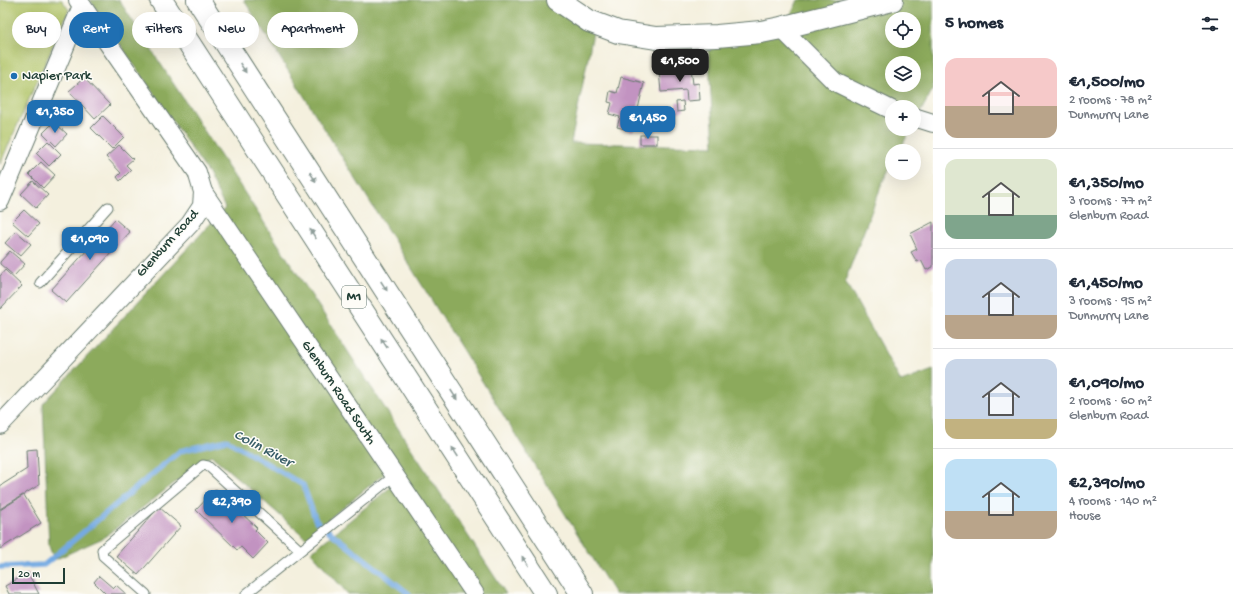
<!DOCTYPE html>
<html lang="en">
<head>
<meta charset="utf-8">
<style>
	body { margin:0; font-family:"Gochi Hand",sans-serif; background:#f6f6f7; color:#1f2937; height:100vh; display:flex; flex-direction:column; font-size:15px; white-space:nowrap }
	* { box-sizing:border-box; margin:0 }
	p { font-size:13px; color:#747a83 }
	.icon { flex:none; width:22px; height:22px; fill:none; stroke:currentColor; stroke-width:2; stroke-linecap:round; stroke-linejoin:round }
	.map { position:relative; flex:1; overflow:hidden }
	.panel { display:flex; flex-direction:column; background:#fff; width:300px }
	.panel>* { flex:none }
	.top-card { position:absolute; left:12px; top:12px; width:380px; height:36px; display:flex; gap:8px }
	.fabs { position:absolute; left:885px; top:12px; display:grid; gap:8px }
	.fabs a { display:grid; place-items:center; width:36px; height:36px; border-radius:50%; background:#fff; box-shadow:0 4px 16px #0002; font-size:20px }
	.scale { position:absolute; left:12px; bottom:10px; width:53px; box-sizing:border-box; padding-left:4px; border:2px solid #1f3d34; border-top:0; font-size:11px; line-height:14px; white-space:nowrap; color:#1f3d34; -webkit-text-stroke:3px #fdfcf7; paint-order:stroke }
	.price { position:absolute; translate:-50% -34px; padding:0 9px; border-radius:8px; background:#1f6fb2; color:#fff; font-size:13px; line-height:26px; filter:drop-shadow(0 1px 2px #0008) }
	.price::after { content:''; position:absolute; left:50%; top:24px; width:12px; height:9px; margin-left:-6px; background:inherit; clip-path:polygon(0 0,100% 0,50% 100%) }
	.price.active { background:#222; color:#fff }
	ul { padding:0; list-style:none }
	li { display:flex; align-items:center; gap:12px; height:100px; padding:0 12px }
	li+li { border-top:1px solid #e0e1e3 }
	li span { display:grid; place-items:center; flex:none; width:112px; height:80px; border-radius:12px; color:#555 }
	li>.icon { margin-inline-start:auto }
	span .icon { width:48px; height:48px; fill:#fffc; stroke-width:1 }
	li b { font-size:17px }
	h2 { display:flex; justify-content:space-between; align-items:center; height:48px; padding:0 12px; font-size:17px }
	.chip { padding:0 14px; border-radius:18px; background:#fff; box-shadow:0 4px 16px #0002; font-size:14px; line-height:36px }
	.chip.active { background:#1f6fb2; color:#fff }
	main { display:flex; flex:1; min-height:0 }
	.map>svg:first-child { display:block }
</style>
</head>
<body>
<main>
<div class="map">
<svg width="933" height="594" viewBox="0 0 933 594">
	<rect width="100%" height="100%" fill="#fdfcf7"/>
	<filter id="ink" filterUnits="userSpaceOnUse"><feTurbulence type="fractalNoise" baseFrequency=".025" numOctaves="2"/><feDisplacementMap in="SourceGraphic" scale="8" xChannelSelector="R" yChannelSelector="G"/><feConvolveMatrix kernelMatrix="1 2 1 2 8 2 1 2 1" color-interpolation-filters="sRGB"/></filter>
	<filter id="wash" filterUnits="userSpaceOnUse"><feTurbulence type="fractalNoise" baseFrequency=".012" numOctaves="4" result="noise"/><feDisplacementMap in="SourceGraphic" scale="16" xChannelSelector="R" yChannelSelector="G"/><feGaussianBlur stdDeviation="0.9" result="paint"/><feColorMatrix in="noise" values="0 0 0 0 0 0 0 0 0 0 0 0 0 0 0 0 0 1.4 0 .05"/><feComposite in="paint" operator="in"/></filter>
	<g filter="url(#wash)">
		<rect width="100%" height="100%" fill="#f4f0de"/>
		<polygon fill="#b1c468" stroke="#68804e" points="0,0 62,0 69,10 0,164"/>
		<g fill="#8caa5c" stroke="#567448" fill-rule="evenodd">
			<polygon points="90,0 119,0 506,594 348,594 311,552 393,485 385,473 306,538 211,455 103,538 54,560 49,546 43,404 225,208 208,173"/>
			<path d="M244 0H558L595 23 571 143 714 146 708 46 782 33 798 0H933V89L914 124V107H892V129H911L899 151H892V164L883 181 845 281 901 382 933 370V594H615ZM892 19H914V41H892ZM892 63H914V85H892Z"/>
		</g>
		<g fill="none" stroke-linecap="round" stroke-linejoin="round">
			<polyline stroke="#75aae2" stroke-width="5.5" points="0,567 44,565 180,451 227,440 303,485 316,521 409,594"/>
		</g>
		<g id="blocks">
			<g fill="#c293c1">
				<polygon points="691,68 693,84 699,83 700,100 687,101 686,90 661,92 659,71"/>
				<polygon points="621,77 644,83 638,109 653,113 650,124 636,121 633,131 617,127 620,117 609,114 612,103 608,102 610,91 617,93"/>
				<polygon points="84,78 110,105 95,119 69,91"/>
				<polygon points="683,101 684,111 677,112 676,102"/>
				<polygon points="103,116 124,137 112,149 91,128"/>
				<polygon points="54,122 67,134 56,146 43,133"/>
				<rect x="640" y="135" width="17" height="9"/>
				<polygon points="48,141 61,154 49,166 36,153"/>
				<polygon points="119,145 133,159 126,165 131,170 120,181 117,177 121,173 106,157"/>
				<polygon points="41,162 55,175 43,188 29,174"/>
				<polygon points="33,181 48,195 36,208 21,194"/>
				<polygon points="24,210 39,224 28,236 12,222"/>
				<polygon points="115,219 130,232 66,303 51,290"/>
				<polygon points="933,222 933,267 926,270 921,260 917,262 911,252 917,249 910,234"/>
				<polygon points="16,231 31,244 20,256 5,243"/>
				<polygon points="10,251 25,264 14,276 0,264 0,262"/>
				<polygon points="5,270 22,286 0,309 0,276"/>
				<polygon points="37,449 39,485 0,509 0,486 27,469 26,450"/>
				<polygon points="216,489 257,528 255,530 268,543 253,559 241,547 237,550 196,510"/>
				<polygon points="24,495 41,523 0,549 0,510"/>
				<polygon points="159,507 181,526 138,575 116,556"/>
				<polygon points="28,573 39,594 9,594 5,586"/>
				<polygon points="99,576 113,588 116,585 126,594 106,594 94,582"/>
			</g>
		</g>
	</g>
	<g filter="url(#ink)">
		<use href="#blocks" fill-opacity="0" stroke="#6a7c70" stroke-width="1"/>
		<g fill="none" stroke-linecap="round" stroke-linejoin="round">
			<g stroke="#6a7c70" stroke-width="11">
				<g id="lane">
					<polyline points="40,283 108,207"/>
					<polyline points="146,594 103,556 102,550 203,465 208,466 300,550"/>
					<polyline points="246,594 394,476"/>
				</g>
			</g>
			<g stroke="#6a7c70" stroke-width="20">
				<g id="street">
					<polyline points="781,28 835,82 892,110"/>
					<polyline points="914,117 933,123"/>
					<polyline points="203,192 475,594"/>
					<polyline points="0,201 82,6"/>
					<polyline points="0,425 190,224 202,206 203,192 197,172 78,0"/>
				</g>
			</g>
			<g stroke="#6a7c70" stroke-width="24">
				<polyline id="secondary" points="558,0 589,21 618,32 656,38 717,36 761,32 781,28 892,0"/>
			</g>
			<g stroke="#6a7c70" stroke-width="24">
				<g id="highway">
					<polyline points="161,0 546,594"/>
					<polyline points="198,0 582,594"/>
				</g>
			</g>
			<use href="#lane" stroke="#fff" stroke-width="9"/>
			<use href="#street" stroke="#fff" stroke-width="18"/>
			<use href="#secondary" stroke="#fff" stroke-width="22"/>
			<use href="#highway" stroke="#fff" stroke-width="22"/>
		</g>
		<defs><path id="oneway-solid" d="M-6-.8H1V-3.2L6.5 0L1 3.2V.8H-6Z"/></defs>
		<g fill="#8f9e9a">
			<use href="#oneway-solid" transform="translate(243 68) rotate(57)"/>
			<use href="#oneway-solid" transform="translate(313 177) rotate(57)"/>
			<use href="#oneway-solid" transform="translate(313 234) rotate(-123)"/>
			<use href="#oneway-solid" transform="translate(384 286) rotate(57)"/>
			<use href="#oneway-solid" transform="translate(384 343) rotate(-123)"/>
			<use href="#oneway-solid" transform="translate(454 395) rotate(57)"/>
			<use href="#oneway-solid" transform="translate(455 452) rotate(-123)"/>
			<use href="#oneway-solid" transform="translate(525 561) rotate(-123)"/>
		</g>
	</g>
	<circle fill="#1f6fb2" stroke="#fdfcf7" stroke-width="1.5" cx="14" cy="76" r="4"/>
	<g text-anchor="middle" dominant-baseline="central" stroke-width="3" stroke-linejoin="round" paint-order="stroke">
		<rect fill="#fdfcf7" stroke="#62766e" stroke-width="1" x="342" y="286" width="24" height="22" rx="3"/>
		<g font-size="13" font-weight="bold" fill="#1f3d34">
			<text x="354" y="297">M1</text>
		</g>
		<g font-size="14" fill="#1f3d34" stroke="#fdfcf7" text-anchor="start">
			<text x="22" y="76">Napier Park</text>
		</g>
		<g font-size="14" fill="#1f3d34" stroke="#fdfcf7">
			<text transform="translate(168 244) rotate(-48)">Glenburn Road</text>
			<text transform="translate(338 393) rotate(56)">Glenburn Road South</text>
		</g>
		<g font-size="15" font-style="italic" fill="#395e68" stroke="#fdfcf7">
			<text transform="translate(263 449) rotate(28)">Colin River</text>
		</g>
	</g>
</svg>
<div class="fabs">
<a><svg class="icon" aria-label="locate" viewBox="0 0 24 24"><circle cx="12" cy="12" r="6"/><path d="M12 2v4M12 18v4M2 12h4M18 12h4"/></svg></a>
<a><svg class="icon" aria-label="layers" viewBox="0 0 24 24"><path d="M12 4l9 5-9 5-9-5zM3 14l9 5 9-5"/></svg></a>
<a>+</a>
<a>−</a>
</div>
<div class="scale">20 m</div>
<b class="price active" style="left:680px;top:83px">€1,500</b>
<b class="price" style="left:55px;top:134px">€1,350</b>
<b class="price" style="left:648px;top:140px">€1,450</b>
<b class="price" style="left:90px;top:261px">€1,090</b>
<b class="price" style="left:232px;top:524px">€2,390</b>
<div class="top-card">
<a class="chip">Buy</a>
<a class="chip active">Rent</a>
<a class="chip">Filters</a>
<a class="chip">New</a>
<a class="chip">Apartment</a>
</div>
</div>
<section class="panel">
<h2>5 homes<svg class="icon" aria-label="filters" viewBox="0 0 24 24"><path d="M4 7h16M4 17h16"/><circle cx="9" cy="7" r="2"/><circle cx="15" cy="17" r="2"/></svg></h2>
<ul>
<li><span style="background:linear-gradient(#f6c9c9 60%,#b9a48a 0)"><svg class="icon" aria-label="home" viewBox="0 0 24 24"><path d="M3 11l9-7 9 7M6 9v11h12V9"/></svg></span><div><b>€1,500/mo</b><p>2 rooms · 78 m²</p><p>Dunmurry Lane</p></div></li>
<li><span style="background:linear-gradient(#dfe7d0 70%,#7fa58c 0)"><svg class="icon" aria-label="home" viewBox="0 0 24 24"><path d="M3 11l9-7 9 7M6 9v11h12V9"/></svg></span><div><b>€1,350/mo</b><p>3 rooms · 77 m²</p><p>Glenburn Road</p></div></li>
<li><span style="background:linear-gradient(#c9d6e8 70%,#b9a48a 0)"><svg class="icon" aria-label="home" viewBox="0 0 24 24"><path d="M3 11l9-7 9 7M6 9v11h12V9"/></svg></span><div><b>€1,450/mo</b><p>3 rooms · 95 m²</p><p>Dunmurry Lane</p></div></li>
<li><span style="background:linear-gradient(#c9d6e8 75%,#c2b280 0)"><svg class="icon" aria-label="home" viewBox="0 0 24 24"><path d="M3 11l9-7 9 7M6 9v11h12V9"/></svg></span><div><b>€1,090/mo</b><p>2 rooms · 60 m²</p><p>Glenburn Road</p></div></li>
<li><span style="background:linear-gradient(#bfe0f5 65%,#b9a48a 0)"><svg class="icon" aria-label="home" viewBox="0 0 24 24"><path d="M3 11l9-7 9 7M6 9v11h12V9"/></svg></span><div><b>€2,390/mo</b><p>4 rooms · 140 m²</p><p>House</p></div></li>
</ul>
</section>
</main>
</body>
</html>
